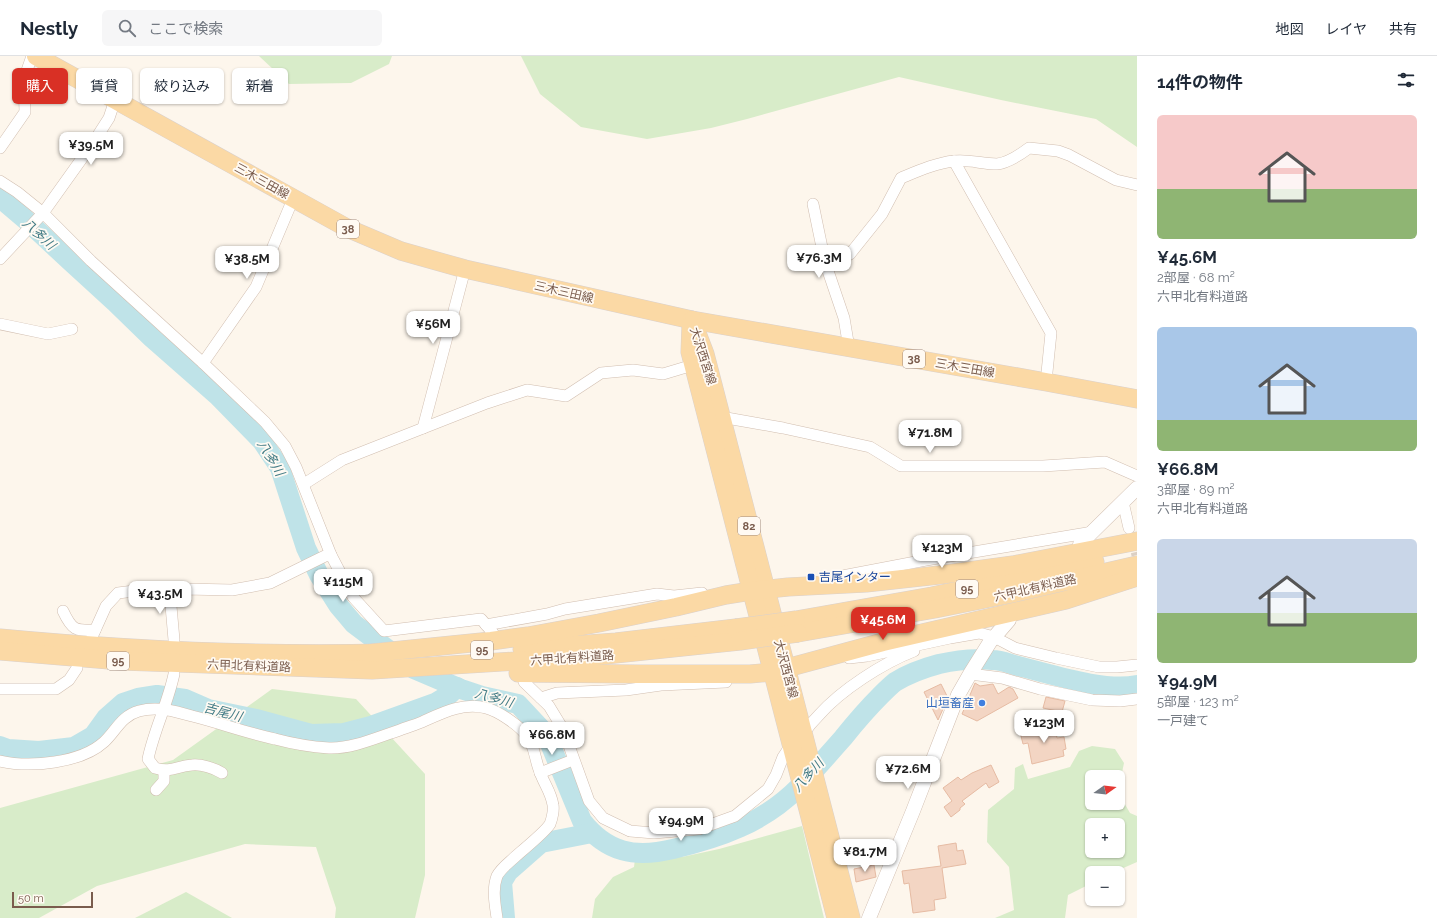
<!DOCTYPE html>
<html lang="ja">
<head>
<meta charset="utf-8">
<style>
	body { margin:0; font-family:Raleway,"Noto Sans JP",sans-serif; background:#f6f6f7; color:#1f2937; height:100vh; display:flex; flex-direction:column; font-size:15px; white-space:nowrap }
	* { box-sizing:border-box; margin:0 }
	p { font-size:13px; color:#747a83 }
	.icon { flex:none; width:22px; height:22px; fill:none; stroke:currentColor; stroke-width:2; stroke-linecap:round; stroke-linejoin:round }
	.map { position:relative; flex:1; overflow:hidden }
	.sheet { display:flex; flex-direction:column; background:#fff; width:300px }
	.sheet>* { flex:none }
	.hud { position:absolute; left:12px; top:12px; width:380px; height:36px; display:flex; gap:8px }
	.needle { width:26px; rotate:76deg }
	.buttons { position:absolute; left:1085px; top:714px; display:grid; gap:8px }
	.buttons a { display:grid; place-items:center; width:40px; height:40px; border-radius:6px; background:#fff; box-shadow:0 1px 3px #0004; font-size:20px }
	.scale { position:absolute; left:12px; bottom:10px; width:81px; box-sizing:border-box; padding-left:4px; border:2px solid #7a5c4d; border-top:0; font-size:11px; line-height:14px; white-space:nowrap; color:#7a5c4d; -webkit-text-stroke:3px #fffaf3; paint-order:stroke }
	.price { position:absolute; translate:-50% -34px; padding:0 9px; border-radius:8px; background:#fff; color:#222; font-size:13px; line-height:26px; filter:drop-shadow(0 1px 2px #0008) }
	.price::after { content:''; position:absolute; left:50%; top:24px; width:12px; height:9px; margin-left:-6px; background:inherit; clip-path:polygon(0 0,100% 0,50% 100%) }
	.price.active { background:#d93025; color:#fff }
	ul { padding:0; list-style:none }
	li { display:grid; align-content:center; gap:8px; height:212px; padding:0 20px }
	li span { display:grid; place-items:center; height:124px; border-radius:6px; color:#555 }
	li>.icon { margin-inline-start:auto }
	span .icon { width:72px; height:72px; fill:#fffc; stroke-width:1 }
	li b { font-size:17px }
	h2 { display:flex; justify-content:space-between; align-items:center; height:48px; padding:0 20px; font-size:17px }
	.tag { padding:0 14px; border-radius:6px; background:#fff; box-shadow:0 1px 3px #0004; font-size:14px; line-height:36px }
	.tag.active { background:#d93025; color:#fff }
	header { display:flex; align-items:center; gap:24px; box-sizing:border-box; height:56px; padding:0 20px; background:#fff; border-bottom:1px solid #e0e1e3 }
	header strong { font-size:19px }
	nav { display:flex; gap:22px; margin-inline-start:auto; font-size:14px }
	.search { width:280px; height:36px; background:#f6f6f7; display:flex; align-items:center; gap:10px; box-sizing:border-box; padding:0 14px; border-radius:6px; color:#747a83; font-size:15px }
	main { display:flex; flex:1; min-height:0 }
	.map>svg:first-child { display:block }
</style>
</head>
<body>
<header>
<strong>Nestly</strong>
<div class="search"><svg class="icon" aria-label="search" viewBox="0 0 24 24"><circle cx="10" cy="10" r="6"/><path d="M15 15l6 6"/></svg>ここで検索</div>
<nav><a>地図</a><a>レイヤ</a><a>共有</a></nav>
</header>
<main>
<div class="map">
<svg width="1137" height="862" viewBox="0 0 1137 862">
	<rect width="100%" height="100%" fill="#fdf6ec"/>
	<g fill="#d8ecc9" fill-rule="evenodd">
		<polygon points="259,0 392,0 389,8 351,27 289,28"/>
		<polygon points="521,0 1137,0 1137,91 1096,63 1001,44 899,21 747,63 711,72 647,83 581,71 540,38"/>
		<polygon points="272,633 356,643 425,718 425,819 415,862 335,862 336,852 316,791 245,788 97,830 39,862 0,862 0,752 173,704"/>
		<path d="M1092 690 1115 693 1124 707 1118 736 1130 757 1137 760V806L1112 817H1092V827L1068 839 1065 862H995L1014 854 1009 811 987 786 988 754 1014 733 1015 712 1023 708 1028 723 1070 711 1079 695ZM1092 721H1118V747H1092ZM1092 769H1118V795H1092Z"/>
		<polygon points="802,770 824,862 592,862 595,843 613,821 634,811 636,795 682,801 719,793"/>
		<polygon points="186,836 232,862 135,862"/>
	</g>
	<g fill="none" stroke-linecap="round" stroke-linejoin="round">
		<g stroke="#bfe3e8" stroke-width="20">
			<path d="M0 142 25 163 70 205 115 246 152 282 218 340 262 385 280 412 306 492 319 519 338 549 354 568 414 613 461 633 482 640 518 648 546 678 582 765C607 797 635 802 673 793 720 782 763 767 798 732 813 716 828 699 843 682 855 667 867 653 881 639 885 635 890 630 895 626 908 618 924 612 939 608 956 604 976 602 993 604 1001 604 1010 608 1018 610 1051 618 1104 636 1137 629"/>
			<polyline points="0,690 8,693 39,695 74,691 93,680 106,662 123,647 138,642 157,639 185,643 208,653 256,663 311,678 344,677 371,670 435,647 450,638 457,631"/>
			<polyline points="505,862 502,826 508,816 541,787 592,777"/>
		</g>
	</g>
	<g fill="#f3d5c3" stroke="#e6bba3">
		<polygon points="975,627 980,630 993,628 998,638 1009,631 1013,633 1018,642 977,665 962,658"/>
		<polygon points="941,628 948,642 938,664 924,636"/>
		<polygon points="1046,641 1065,645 1062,656 1043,652"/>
		<polygon points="1043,670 1044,673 1055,671 1057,682 1064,681 1066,693 1063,694 1064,700 1032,708 1028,687 1023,688 1020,676"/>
		<polygon points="991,709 999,726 989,732 986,727 962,745 965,748 960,752 960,754 951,761 944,751 952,745 943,732 958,721 961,724 972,717"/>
		<polygon points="956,787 957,795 963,794 966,808 942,812 946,842 934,844 935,854 913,857 909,827 904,828 902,815 941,810 938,790"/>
		<polygon points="874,809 876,821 856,826 854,813"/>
	</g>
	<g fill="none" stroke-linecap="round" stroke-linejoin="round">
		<polyline stroke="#dcd0c4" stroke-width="11" stroke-dasharray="11 5.5" stroke-linecap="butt" points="1132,480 1137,499"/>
		<g stroke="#d1beb0" stroke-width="12">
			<g id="minor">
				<polyline points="0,92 25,56 24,23 32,0"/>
				<polyline points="954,105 1051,277 1046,326"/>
				<polyline points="0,125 17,136 43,157 91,205 203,307 265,366 285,390 296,411 331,499 353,541 384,575 481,563 493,577"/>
				<polyline points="813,148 825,206 844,262 849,292"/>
				<polyline points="0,203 43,157 93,87 109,62 115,44"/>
				<path d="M827 211 850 198 882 158 901 122C918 115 936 107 954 105 968 103 982 108 997 108 1007 107 1021 98 1029 92L1058 95 1069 99 1116 124 1137 129"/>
				<polyline points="0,268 48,278 72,273"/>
				<polyline points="203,307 256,231 293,143"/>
				<polyline points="721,361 783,372 870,391 901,410 1043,410 1105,406 1137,420"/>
				<polyline points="423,372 465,213"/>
				<polyline points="304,428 342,404 487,347 527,334 566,340 601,317 633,314 663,318 693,309"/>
				<polyline points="1123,446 1129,472"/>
				<polyline points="832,522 926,504 1093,476"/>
				<polyline points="171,533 171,550 174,584"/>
				<path d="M63 555C72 574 75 575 95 574"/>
				<polyline points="486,569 547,558 565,553 657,538 674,540 702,537"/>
				<polyline points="92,581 106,550 118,537 142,534 185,533 232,534 270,527 325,500 331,499"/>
				<polyline points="849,602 867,600 950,582 979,577 994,581 1015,592 1056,602 1099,611 1117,611 1137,609"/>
				<path d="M174 618C168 647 154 674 148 703L155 712C172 717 176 710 192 709 201 708 214 712 222 717"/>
				<polyline points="970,618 1002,622 1040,633 1092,644 1120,645 1137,643"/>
				<polyline points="524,626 549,650 563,673 589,745 603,762 630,775 654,777 699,773 735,760 768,733 776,719 783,701 791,689"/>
				<polyline points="0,633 56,633 69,624 77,612"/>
				<polyline points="541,642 557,637 626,634 661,629 726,626"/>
				<path d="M803 678C808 671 813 665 819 659 841 634 883 607 914 595"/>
				<path d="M0 705C30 712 81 707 104 686 116 675 121 660 139 655 157 650 175 655 192 660 220 667 247 677 275 683 290 687 313 691 329 692 352 693 378 681 400 674 407 671 415 669 422 666 442 657 463 646 486 652 498 655 519 669 527 680 535 690 535 705 540 716 544 728 551 736 553 749 554 754 552 763 550 768 546 775 523 794 516 800 510 806 501 812 497 820 492 833 495 848 497 862"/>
				<polyline points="540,717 573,704"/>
				<polyline points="156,734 164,725 164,715"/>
			</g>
		</g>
		<g stroke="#d1beb0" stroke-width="15">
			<g id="tertiary">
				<polyline points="1080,488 1137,432"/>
				<polyline points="869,862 913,755 958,639 970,618 990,586 1009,564"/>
			</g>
		</g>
		<g stroke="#dad1cd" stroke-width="19">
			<g id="primary">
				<polyline points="36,0 347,172 401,195 465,213 692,264 1046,326 1137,343"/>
				<polyline points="692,264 705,298 851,862"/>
				<polyline points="691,269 690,296 836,862"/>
				<polyline points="796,564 932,540 1095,506"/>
				<polyline points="798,577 935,553 1010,538 1137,509"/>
				<path d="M0 582C128 594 256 600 384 597"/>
				<polyline points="522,593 616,586 736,572"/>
				<polyline points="0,595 121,605 372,614 596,600 740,585"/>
				<polyline points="372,597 491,585 528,580 599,567 676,551 726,539 751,535 788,531 866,527 939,519 1013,509 1137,485"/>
				<polyline points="518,617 637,618 750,618 772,616 883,586 1066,544 1137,521"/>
			</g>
		</g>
		<use href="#minor" stroke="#fff" stroke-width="11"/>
		<use href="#tertiary" stroke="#fff" stroke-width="14"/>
		<use href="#primary" stroke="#fbd9a5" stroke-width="18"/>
		<g stroke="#dad1cd" stroke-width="19" stroke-linecap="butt">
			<g id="primary-bridge">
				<polyline points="736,572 796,564"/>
				<polyline points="740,585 798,577"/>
			</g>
		</g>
		<use href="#primary-bridge" stroke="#fbd9a5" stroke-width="18"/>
	</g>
	<rect fill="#1a4fb4" stroke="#fffaf3" stroke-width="1.5" x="807" y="517" width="8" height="8" rx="2"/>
	<circle fill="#3f7fe0" stroke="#fffaf3" stroke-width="1.5" cx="982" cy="647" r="4"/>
	<g text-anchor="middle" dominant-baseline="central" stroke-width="3.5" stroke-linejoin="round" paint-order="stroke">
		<g fill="#fffaf3" stroke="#a28b7f" stroke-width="1">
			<rect x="337" y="164" width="22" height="18" rx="3"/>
			<rect x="903" y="294" width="22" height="18" rx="3"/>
			<rect x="738" y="461" width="22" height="18" rx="3"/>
			<rect x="956" y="524" width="22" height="18" rx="3"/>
			<rect x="471" y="585" width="22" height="18" rx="3"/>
			<rect x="107" y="596" width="22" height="18" rx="3"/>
		</g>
		<g font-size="11" font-weight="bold" fill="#7a5c4d">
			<text x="348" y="173">38</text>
			<text x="914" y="303">38</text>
			<text x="749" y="470">82</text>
			<text x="967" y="533">95</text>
			<text x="482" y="594">95</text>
			<text x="118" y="605">95</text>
		</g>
		<g font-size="12" fill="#7a5c4d" stroke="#fffaf3">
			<text transform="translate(262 125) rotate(29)">三木三田線</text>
			<text transform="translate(564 236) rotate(13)">三木三田線</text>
			<text transform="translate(703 300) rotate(72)">大沢西宮線</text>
			<text transform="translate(965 312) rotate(10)">三木三田線</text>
			<text transform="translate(1035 532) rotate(-13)">六甲北有料道路</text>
			<text transform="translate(572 602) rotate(-4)">六甲北有料道路</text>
			<text transform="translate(249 610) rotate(2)">六甲北有料道路</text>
			<text transform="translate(786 613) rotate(75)">大沢西宮線</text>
		</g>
		<g font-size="12" fill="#164399" stroke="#fffaf3" text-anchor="start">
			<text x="819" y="521">吉尾インター</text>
		</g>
		<g font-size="12" fill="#366cbe" stroke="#fffaf3" text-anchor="end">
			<text x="974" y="647">山垣畜産</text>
		</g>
		<g font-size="13" font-style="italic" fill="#437c86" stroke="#fffaf3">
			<text transform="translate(39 178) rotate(42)">八多川</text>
			<text transform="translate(271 402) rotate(59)">八多川</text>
			<text transform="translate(494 642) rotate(16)">八多川</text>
			<text transform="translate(223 656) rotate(15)">吉尾川</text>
			<text transform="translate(808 719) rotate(-48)">八多川</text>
		</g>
	</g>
</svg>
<div class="buttons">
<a><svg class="needle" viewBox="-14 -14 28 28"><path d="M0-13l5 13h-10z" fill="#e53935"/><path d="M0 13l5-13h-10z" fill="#747a83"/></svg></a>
<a>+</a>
<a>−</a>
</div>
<div class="scale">50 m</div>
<b class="price" style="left:91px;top:110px">¥39.5M</b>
<b class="price" style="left:819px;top:223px">¥76.3M</b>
<b class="price" style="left:247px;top:224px">¥38.5M</b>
<b class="price" style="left:433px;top:289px">¥56M</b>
<b class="price" style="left:930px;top:398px">¥71.8M</b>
<b class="price" style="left:942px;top:513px">¥123M</b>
<b class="price" style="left:343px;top:547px">¥115M</b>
<b class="price" style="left:160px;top:559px">¥43.5M</b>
<b class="price active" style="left:883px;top:585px">¥45.6M</b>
<b class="price" style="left:1044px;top:688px">¥123M</b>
<b class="price" style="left:552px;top:700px">¥66.8M</b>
<b class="price" style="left:908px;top:734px">¥72.6M</b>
<b class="price" style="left:681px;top:786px">¥94.9M</b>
<b class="price" style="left:865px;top:817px">¥81.7M</b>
<div class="hud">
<a class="tag active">購入</a>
<a class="tag">賃貸</a>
<a class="tag">絞り込み</a>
<a class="tag">新着</a>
</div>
</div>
<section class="sheet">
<h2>14件の物件<svg class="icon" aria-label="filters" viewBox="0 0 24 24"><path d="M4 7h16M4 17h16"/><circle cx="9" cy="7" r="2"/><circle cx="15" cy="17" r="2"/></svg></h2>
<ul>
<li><span style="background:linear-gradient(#f6c9c9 60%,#8fb573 0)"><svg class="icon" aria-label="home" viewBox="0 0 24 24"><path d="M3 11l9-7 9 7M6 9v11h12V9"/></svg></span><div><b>¥45.6M</b><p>2部屋 · 68 m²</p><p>六甲北有料道路</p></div></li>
<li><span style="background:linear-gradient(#a9c7e8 75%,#8fb573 0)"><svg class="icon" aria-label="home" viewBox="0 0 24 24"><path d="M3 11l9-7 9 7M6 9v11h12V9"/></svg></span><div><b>¥66.8M</b><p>3部屋 · 89 m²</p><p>六甲北有料道路</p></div></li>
<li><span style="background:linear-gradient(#c9d6e8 60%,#8fb573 0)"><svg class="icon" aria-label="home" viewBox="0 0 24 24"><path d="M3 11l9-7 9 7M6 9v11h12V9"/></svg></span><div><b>¥94.9M</b><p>5部屋 · 123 m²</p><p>一戸建て</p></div></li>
</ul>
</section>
</main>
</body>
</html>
